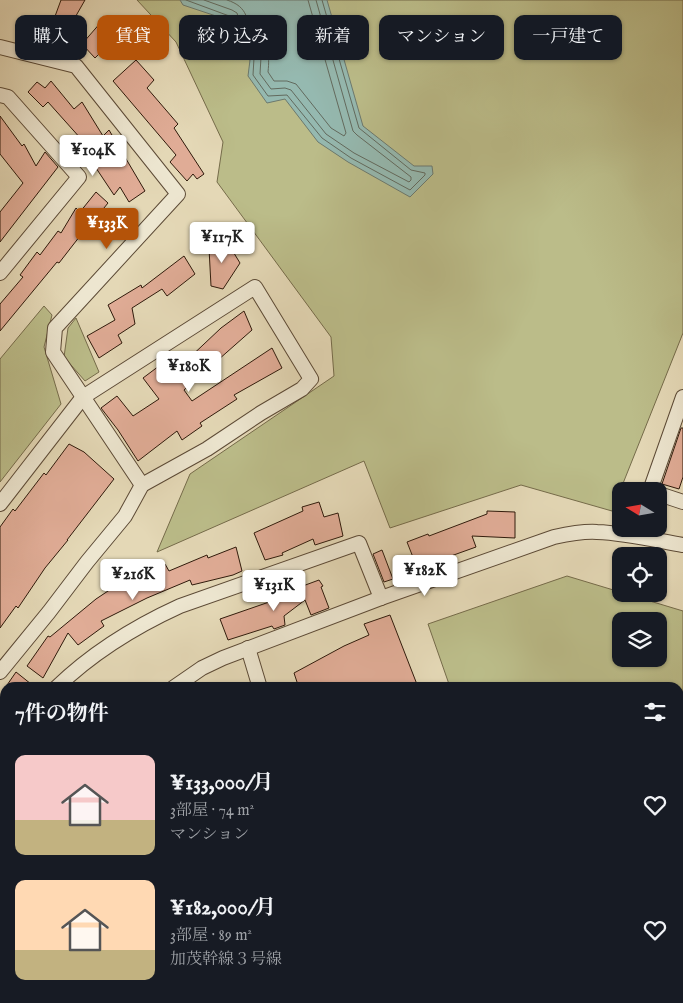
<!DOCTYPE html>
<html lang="ja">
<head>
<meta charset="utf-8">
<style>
	body { margin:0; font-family:"IM FELL English","Noto Serif JP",serif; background:#20242c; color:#f1f3f6; height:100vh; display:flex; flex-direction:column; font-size:19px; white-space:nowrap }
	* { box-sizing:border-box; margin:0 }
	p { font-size:16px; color:#9ea1a6 }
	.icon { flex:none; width:28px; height:28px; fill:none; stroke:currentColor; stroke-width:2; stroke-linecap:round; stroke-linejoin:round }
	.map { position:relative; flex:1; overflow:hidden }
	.panel { position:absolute; left:0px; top:682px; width:684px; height:321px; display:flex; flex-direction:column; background:#171b24; border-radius:15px 15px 0 0; box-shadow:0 1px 4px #0004 }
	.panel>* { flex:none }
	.hud { position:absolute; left:15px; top:15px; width:654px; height:45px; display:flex; gap:10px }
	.needle { width:32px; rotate:281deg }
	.tools { position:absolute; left:612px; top:482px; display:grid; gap:10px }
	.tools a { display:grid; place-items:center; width:55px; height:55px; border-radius:10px; background:#171b24; box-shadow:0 1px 4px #0004; font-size:25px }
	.price { position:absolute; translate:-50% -42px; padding:0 11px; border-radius:5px; background:#fff; color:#222; font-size:16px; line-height:32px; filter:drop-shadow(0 1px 2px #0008) }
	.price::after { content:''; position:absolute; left:50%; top:30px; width:15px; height:11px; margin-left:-8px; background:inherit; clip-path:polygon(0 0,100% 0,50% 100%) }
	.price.selected { background:#b45309; color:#fff }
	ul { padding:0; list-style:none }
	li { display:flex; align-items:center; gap:15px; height:125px; padding:0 15px }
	li span { display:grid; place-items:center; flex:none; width:140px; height:100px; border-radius:10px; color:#555 }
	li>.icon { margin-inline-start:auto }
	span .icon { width:60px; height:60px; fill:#fffc; stroke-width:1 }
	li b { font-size:21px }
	h2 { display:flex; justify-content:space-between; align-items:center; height:60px; padding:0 15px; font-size:21px }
	.pill { padding:0 18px; border-radius:10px; background:#171b24; box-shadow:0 1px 4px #0004; font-size:18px; line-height:45px }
	.pill.selected { background:#b45309; color:#fff }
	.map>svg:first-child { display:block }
</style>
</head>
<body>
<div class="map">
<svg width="683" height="1003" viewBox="0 0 683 1003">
	<rect width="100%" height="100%" fill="#e4d8b6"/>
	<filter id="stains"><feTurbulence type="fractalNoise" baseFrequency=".004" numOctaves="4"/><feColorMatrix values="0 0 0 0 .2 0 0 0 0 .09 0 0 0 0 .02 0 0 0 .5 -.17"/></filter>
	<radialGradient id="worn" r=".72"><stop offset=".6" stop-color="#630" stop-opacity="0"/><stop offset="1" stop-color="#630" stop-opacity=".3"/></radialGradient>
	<g fill="#bbbc89" stroke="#756b4a" fill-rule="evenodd">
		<polygon points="137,0 683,0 683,333 612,511 521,485 390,528 364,461 157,552 190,474 334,376 331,337 217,182 223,142 176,42"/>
		<polygon points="44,306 52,315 44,347 61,404 0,482 0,359"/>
		<polygon points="76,318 99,372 85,381 64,357 68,328"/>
		<path d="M567 576 683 611V848H679V688L450 687 428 624ZM621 621H659V659H621Z"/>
		<polygon points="683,860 683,962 679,962 679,861"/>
		<polygon points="146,999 311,999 311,1003 145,1003"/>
	</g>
	<polygon fill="#95b9b0" stroke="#6c796e" points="180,0 327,0 363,126 414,166 432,166 433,174 410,197 348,162 318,142 285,99 267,103 248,76 250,60 236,52 228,20 183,5"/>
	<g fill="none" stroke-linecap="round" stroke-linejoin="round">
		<g stroke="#626a5e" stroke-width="1">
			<polyline points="186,0 232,17 240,48 254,58 253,75 268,96 287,95 322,138 351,158 410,190 425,175 425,173 411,170 359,128 322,0"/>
			<polyline points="204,0 232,10 237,13 246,44 256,51 261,57 260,74 271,89 285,88 291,90 326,134 354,153 409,182 411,180 411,177 357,135 353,131 316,0"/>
			<path d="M227 0C249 7 247 20 252 40 268 50 270 53 268 72L274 81H287L296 84 331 128 344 136 346 133 308 0"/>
		</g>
	</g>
	<g fill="#e0ac96" stroke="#2f1a0b">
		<polygon points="61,0 85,0 69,28 54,19"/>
		<polygon points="102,21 115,38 95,58 82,44"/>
		<polygon points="136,60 154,80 147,88 178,124 174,128 204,174 197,179 193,174 187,181 170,162 176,155 113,81"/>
		<polygon points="51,81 74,109 82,102 103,136 109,130 145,191 129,202 120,187 114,195 86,153 90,149 48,102 43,107 28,92 37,82 45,88"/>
		<polygon points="0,116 22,146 24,144 36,166 45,152 58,167 0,242 0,212 23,183 0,154"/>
		<polygon points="96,192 108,203 95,219 94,218 59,263 57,262 0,331 0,304 23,277 20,275 37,252 40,255 58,231 61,233 76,208 80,212"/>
		<polygon points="219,241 229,245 240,263 223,289 211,286 209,248"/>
		<polygon points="184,256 195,274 167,296 162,289 132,308 135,324 118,335 122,343 99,358 87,336 115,320 108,305 141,285 142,288"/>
		<polygon points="244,311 252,330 184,390 192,401 272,348 282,368 234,395 237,399 200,423 202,426 182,440 177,431 138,461 118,430 101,408 117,396 133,416 159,399 143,378 159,366 168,378 221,328"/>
		<polygon points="681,428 683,428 683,477 679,489 662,484"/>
		<polygon points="69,444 84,452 114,479 67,540 68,540 45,568 18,608 16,606 0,628 0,527 13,509 15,511 44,473 46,475"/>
		<polygon points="319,502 324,517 338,513 343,536 315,545 313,539 282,553 283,555 265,560 254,533 303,511 302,507"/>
		<polygon points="487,511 515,512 515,538 472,536 476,547 437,561 439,567 420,575 407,542 428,534 429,536 487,514"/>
		<polygon points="236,547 242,571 233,575 192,585 190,580 147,598 101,621 104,626 78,645 68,633 43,678 27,666 48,636 50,637 96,599 126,579 129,585 165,564 169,571 207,555 208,558"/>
		<polygon points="382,550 393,579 384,582 373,554"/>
		<polygon points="319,580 323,586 321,587 329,608 311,615 305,600 284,616 285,625 274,629 272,626 228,640 220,619 301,591 300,587"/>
		<polygon points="390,615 418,687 299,688 294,673 344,646 369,635 364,624"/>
		<polygon points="16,672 36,688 5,688"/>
	</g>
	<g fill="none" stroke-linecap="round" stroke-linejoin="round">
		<g stroke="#5c4a36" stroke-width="16">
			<g id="street">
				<polyline points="0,47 76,66 178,194 55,328 53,352 142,485"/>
				<polyline points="0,95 8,97 79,177 0,273"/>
				<polyline points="653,491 651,488 683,397"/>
				<polyline points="659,494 683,502"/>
				<polyline points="0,504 83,397 255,287 311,379 302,389 261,413 207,449 142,485 125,516 87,562 49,612 0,672"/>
				<polyline points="248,648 260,688"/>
				<path d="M56 688C93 652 134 627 180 606L359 543 381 598"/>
				<path d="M173 688 202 668 223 658 381 598 554 537C568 534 583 531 597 532 626 533 655 540 683 545"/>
				<polyline points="0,714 5,718"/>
				<polyline points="679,971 683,971"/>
				<polyline points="36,1003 37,999"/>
				<polyline points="138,1003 139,999"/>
				<polyline points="406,1003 407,999"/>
			</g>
		</g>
		<use href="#street" stroke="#ede6d0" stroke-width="14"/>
	</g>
	<rect width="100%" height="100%" filter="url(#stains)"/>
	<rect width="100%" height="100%" fill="url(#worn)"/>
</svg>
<div class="tools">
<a><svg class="needle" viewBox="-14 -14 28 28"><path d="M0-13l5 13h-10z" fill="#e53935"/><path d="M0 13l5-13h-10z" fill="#9ea1a6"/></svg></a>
<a><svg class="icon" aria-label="locate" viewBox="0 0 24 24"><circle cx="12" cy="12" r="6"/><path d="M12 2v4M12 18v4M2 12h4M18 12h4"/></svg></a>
<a><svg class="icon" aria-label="layers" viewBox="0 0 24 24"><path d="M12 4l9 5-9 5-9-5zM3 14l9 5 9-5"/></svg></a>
</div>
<b class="price" style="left:93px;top:177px">¥104K</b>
<b class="price selected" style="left:107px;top:250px">¥133K</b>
<b class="price" style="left:222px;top:264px">¥117K</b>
<b class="price" style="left:189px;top:393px">¥180K</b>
<b class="price" style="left:425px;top:597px">¥182K</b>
<b class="price" style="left:133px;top:601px">¥216K</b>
<b class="price" style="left:274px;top:612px">¥131K</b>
<div class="hud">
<a class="pill">購入</a>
<a class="pill selected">賃貸</a>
<a class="pill">絞り込み</a>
<a class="pill">新着</a>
<a class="pill">マンション</a>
<a class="pill">一戸建て</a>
</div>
<section class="panel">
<h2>7件の物件<svg class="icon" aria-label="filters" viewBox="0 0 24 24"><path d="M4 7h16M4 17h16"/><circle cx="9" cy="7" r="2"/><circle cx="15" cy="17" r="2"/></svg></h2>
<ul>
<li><span style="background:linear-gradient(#f6c9c9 65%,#c2b280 0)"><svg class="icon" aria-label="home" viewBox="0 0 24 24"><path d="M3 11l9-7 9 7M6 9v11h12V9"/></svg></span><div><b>¥133,000/月</b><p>3部屋 · 74 m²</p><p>マンション</p></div><svg class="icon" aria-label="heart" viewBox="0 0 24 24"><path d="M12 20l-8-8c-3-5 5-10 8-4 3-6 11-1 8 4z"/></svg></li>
<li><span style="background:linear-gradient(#ffd9b3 70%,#c2b280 0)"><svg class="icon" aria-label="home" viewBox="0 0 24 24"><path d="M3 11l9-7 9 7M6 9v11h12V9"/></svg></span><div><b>¥182,000/月</b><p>3部屋 · 89 m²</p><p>加茂幹線３号線</p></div><svg class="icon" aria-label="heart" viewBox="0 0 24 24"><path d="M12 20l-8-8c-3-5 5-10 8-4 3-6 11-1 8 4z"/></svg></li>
</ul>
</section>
</div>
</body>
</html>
